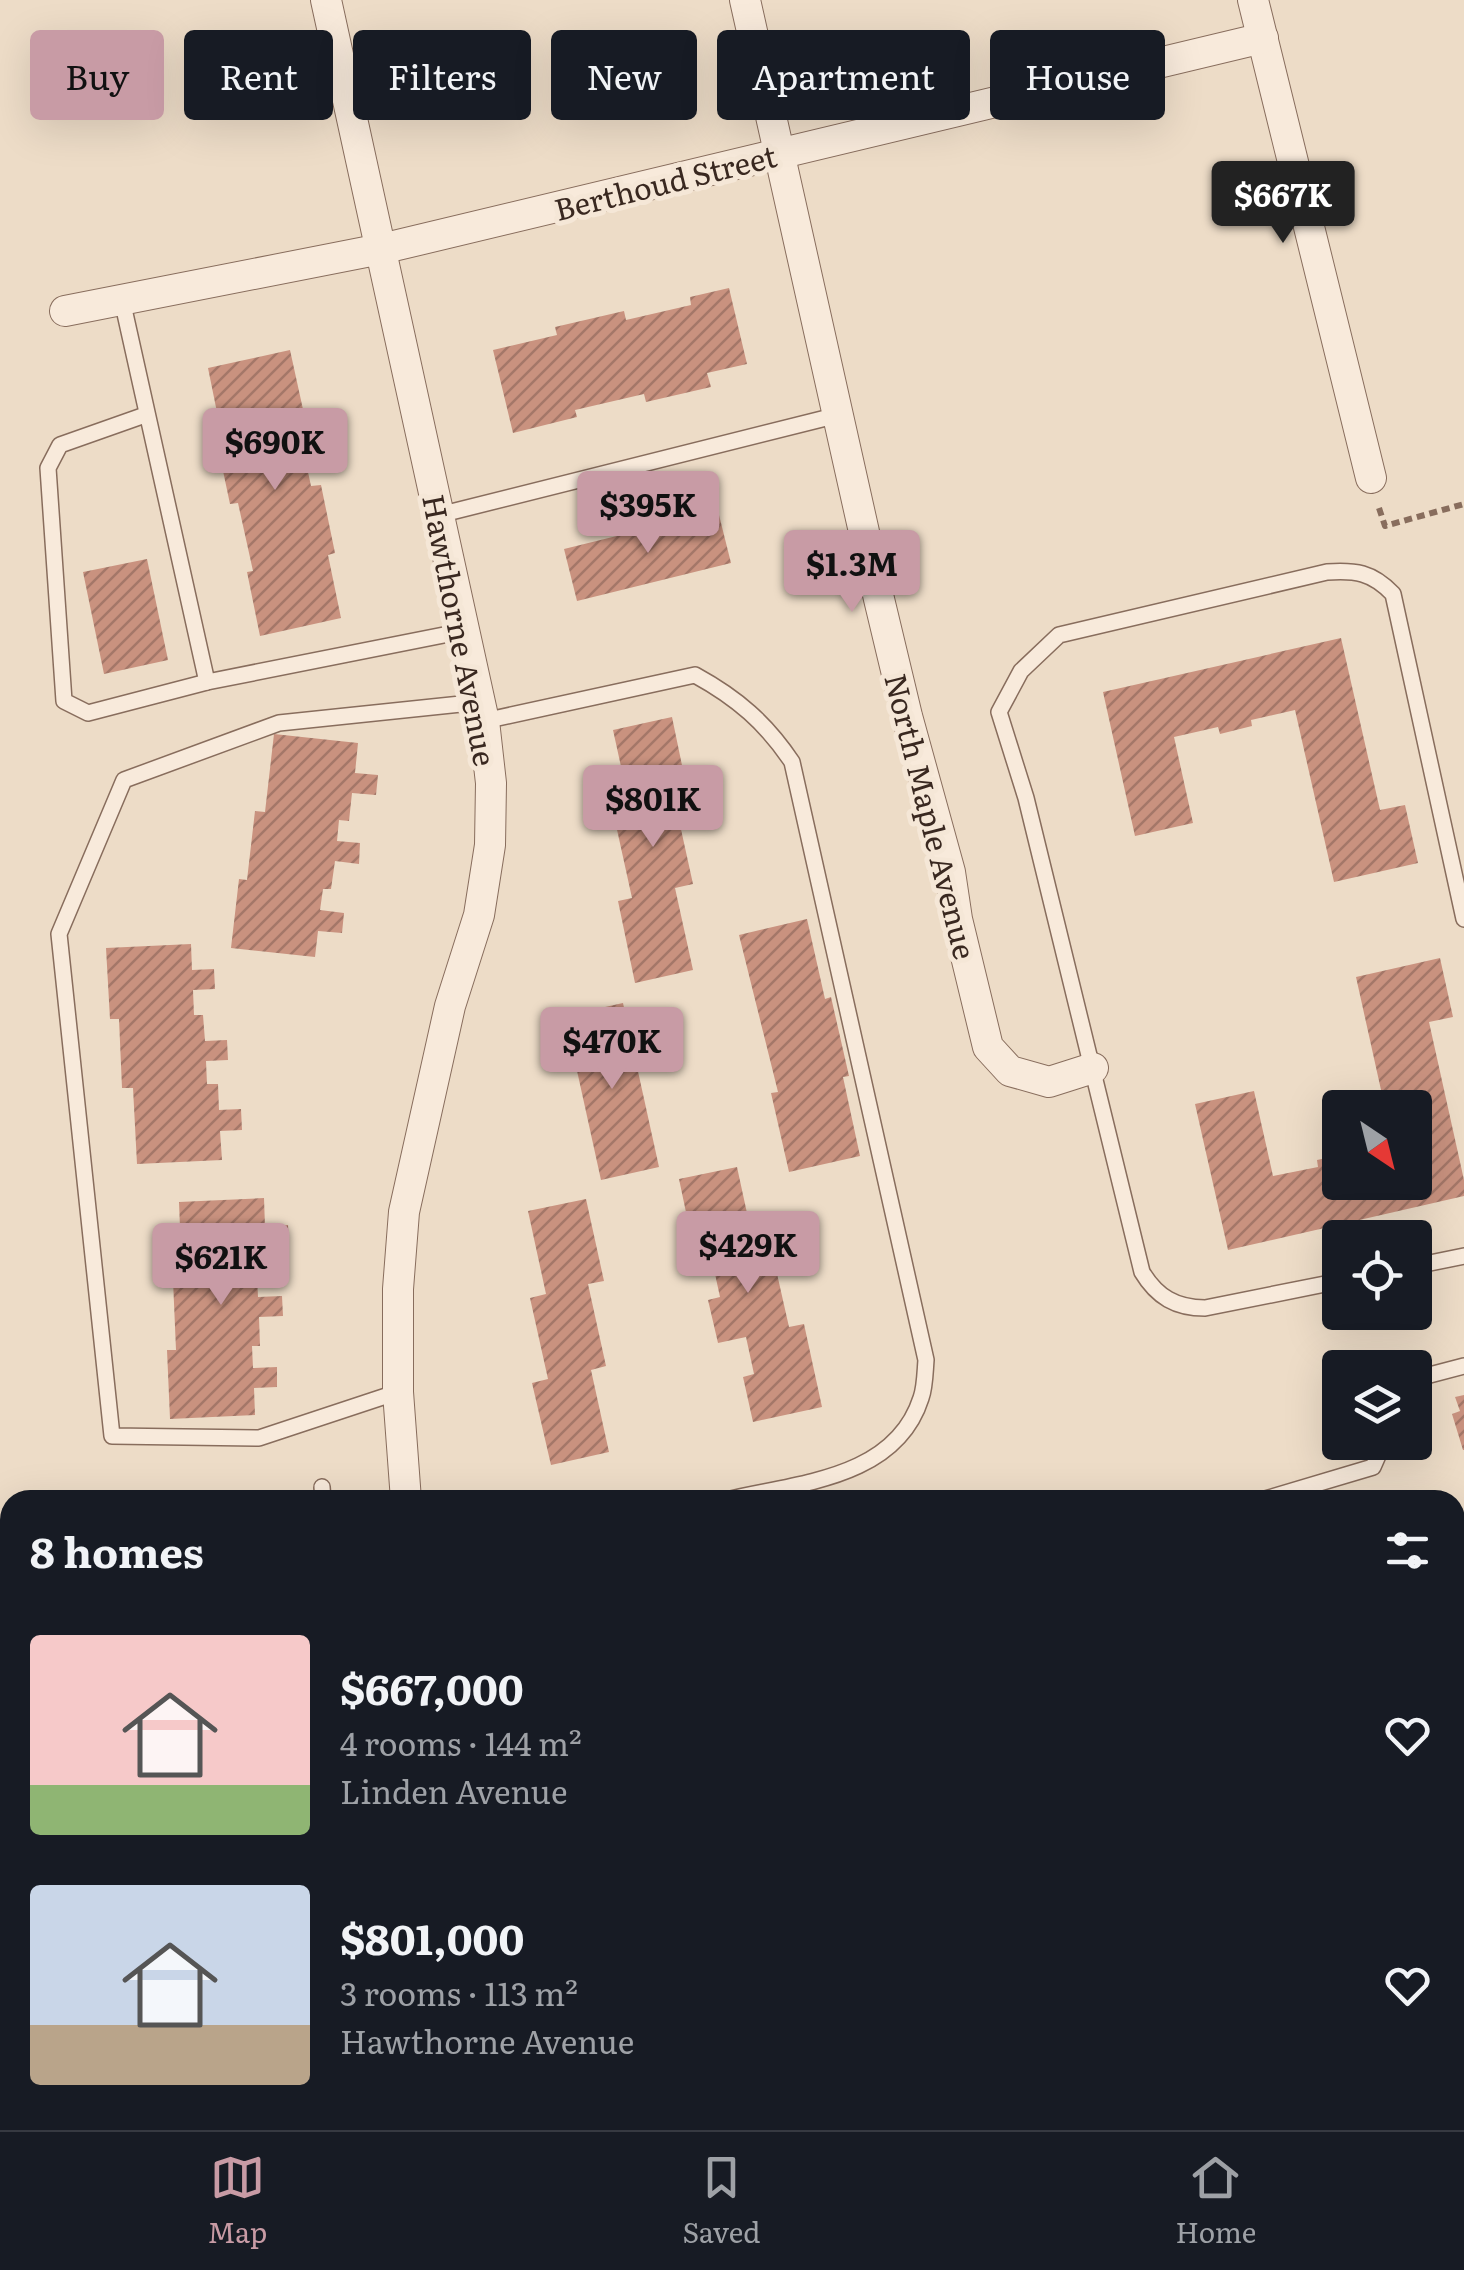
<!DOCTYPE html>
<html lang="en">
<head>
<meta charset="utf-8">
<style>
	body { margin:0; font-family:Literata,serif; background:#20242c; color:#f1f3f6; height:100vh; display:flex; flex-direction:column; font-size:38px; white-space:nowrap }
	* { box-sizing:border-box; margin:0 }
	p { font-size:32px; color:#9ea1a6 }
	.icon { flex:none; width:55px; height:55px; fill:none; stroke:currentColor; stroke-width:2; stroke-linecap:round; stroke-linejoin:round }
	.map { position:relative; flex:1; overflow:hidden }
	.panel { position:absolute; left:0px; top:1490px; width:1465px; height:640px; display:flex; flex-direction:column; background:#171b24; border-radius:30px 30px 0 0; box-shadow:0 10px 40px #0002 }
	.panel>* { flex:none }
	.banner { position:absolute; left:30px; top:30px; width:1405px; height:90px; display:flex; gap:20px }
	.needle { width:65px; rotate:145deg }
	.fabs { position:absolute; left:1322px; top:1090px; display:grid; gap:20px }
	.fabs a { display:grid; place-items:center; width:110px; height:110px; border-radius:10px; background:#171b24; box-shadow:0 10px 40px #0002; font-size:50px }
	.price { position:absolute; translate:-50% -85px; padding:0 22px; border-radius:10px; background:#c89ba5; color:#111; font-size:32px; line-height:65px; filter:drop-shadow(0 2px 5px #0008) }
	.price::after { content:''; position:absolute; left:50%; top:60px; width:30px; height:22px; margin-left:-15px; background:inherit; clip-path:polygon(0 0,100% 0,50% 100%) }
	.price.active { background:#222; color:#fff }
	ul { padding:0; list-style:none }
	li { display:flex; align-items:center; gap:30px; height:250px; padding:0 30px }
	li span { display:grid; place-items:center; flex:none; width:280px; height:200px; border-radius:10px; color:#555 }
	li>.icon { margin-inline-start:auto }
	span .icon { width:120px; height:120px; fill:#fffc; stroke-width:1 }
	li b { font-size:42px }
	h2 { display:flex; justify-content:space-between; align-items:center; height:120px; padding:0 30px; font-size:42px }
	.tag { padding:0 35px; border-radius:10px; background:#171b24; box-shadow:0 10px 40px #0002; font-size:35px; line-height:90px }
	.tag.active { background:#c89ba5; color:#111 }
	.menu { display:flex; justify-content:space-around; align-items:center; height:140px; border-top:2px solid #363941; background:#171b24; font-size:28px; color:#9ea1a6 }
	.menu a { display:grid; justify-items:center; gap:5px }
	.menu .active { color:#c89ba5 }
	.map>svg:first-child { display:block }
</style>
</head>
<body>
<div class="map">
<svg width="1464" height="2130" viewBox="0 0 1464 2130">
	<defs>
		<pattern id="building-hatch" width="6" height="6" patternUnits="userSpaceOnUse" patternTransform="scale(2.5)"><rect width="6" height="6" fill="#c9927f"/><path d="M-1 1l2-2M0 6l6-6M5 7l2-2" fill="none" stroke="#a47768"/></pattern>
	</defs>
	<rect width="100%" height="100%" fill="#eddcc7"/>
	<g fill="url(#building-hatch)">
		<polygon points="729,288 747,364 707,373 711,387 646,402 644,394 575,410 577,417 513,433 493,350 557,335 555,327 624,311 626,320 691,305 690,297"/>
		<polygon points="290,350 304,414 296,416 311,486 321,485 335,553 328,555 341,618 260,636 247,572 253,571 238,503 230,504 215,433 221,432 208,368"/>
		<polygon points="718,511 731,563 577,601 564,549"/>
		<polygon points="147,559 168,660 104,674 83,572"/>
		<polygon points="1341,638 1380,810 1405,805 1418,863 1334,882 1295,710 1251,720 1252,726 1220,734 1218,727 1174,737 1193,823 1135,836 1103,692"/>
		<polygon points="672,717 689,799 675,802 693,884 675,888 693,970 635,983 618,901 632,898 614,816 631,812 613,730"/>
		<polygon points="274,734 358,743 355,773 378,775 376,795 352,793 349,821 339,820 337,841 360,843 359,864 335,861 331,889 323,889 320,910 344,913 342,933 318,931 315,957 231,948 239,879 247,880 255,811 265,812"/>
		<polygon points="807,919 825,999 831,997 849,1076 843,1077 860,1156 789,1172 771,1093 778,1092 739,935"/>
		<polygon points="191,944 192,970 214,969 215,989 193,990 194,1015 203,1015 205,1041 227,1040 228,1060 206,1061 207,1084 218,1084 219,1110 241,1109 242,1130 220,1131 222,1160 137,1164 133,1088 122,1088 119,1019 110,1019 106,948"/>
		<polygon points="1440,958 1453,1017 1429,1022 1464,1180 1464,1196 1228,1250 1195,1104 1254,1091 1273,1176 1318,1167 1317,1160 1340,1155 1340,1182 1415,1182 1415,1108 1385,1108 1356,977"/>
		<polygon points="623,1003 659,1167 601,1180 565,1016"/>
		<polygon points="737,1167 755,1250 771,1247 789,1327 804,1324 822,1407 753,1422 743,1377 754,1374 746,1337 718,1343 708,1300 720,1297 712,1260 687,1265 677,1220 687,1217 679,1179"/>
		<polygon points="264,1198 265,1227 288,1225 289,1246 266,1247 267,1276 257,1276 258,1297 282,1296 283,1316 259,1317 260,1346 252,1346 253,1368 277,1367 277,1387 254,1388 255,1415 170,1419 167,1350 176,1350 173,1280 182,1279 179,1202"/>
		<polygon points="586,1199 604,1281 588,1284 606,1366 591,1370 609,1452 551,1465 532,1383 548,1379 530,1298 546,1294 528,1211"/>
		<polygon points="1464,1395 1464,1450 1463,1450 1452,1414 1460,1411 1455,1397"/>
		<polygon points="1464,1520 1464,1626 1455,1629 1455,1522"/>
		<polygon points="1455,2108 1464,2121 1464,2130 1399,2130 1401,2120 1420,2120 1419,2124 1426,2125 1427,2120 1455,2120"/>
		<polygon points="536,2120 650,2120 650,2130 537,2130"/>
		<polygon points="1026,2120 1139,2120 1142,2130 1021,2130 1028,2127"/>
	</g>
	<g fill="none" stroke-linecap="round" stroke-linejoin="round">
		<g stroke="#886d5d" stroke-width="18">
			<g id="lane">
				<polyline points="122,300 207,682"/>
				<polyline points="145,415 60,445 48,468 64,701 88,713 207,682 464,631"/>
				<polyline points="439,515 838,415"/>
				<path d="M484 721 695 675C737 698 766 723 792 762L926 1360C925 1372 925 1387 921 1398 895 1480 795 1483 726 1500"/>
				<polyline points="1415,1266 1464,1256"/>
				<path d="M1340 1281 1205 1308C1176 1308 1157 1297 1142 1272L1026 798 999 712 1021 671 1059 635 1327 572C1355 570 1372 572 1393 594L1464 919"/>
				<polyline points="1415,1386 1422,1377 1464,1366"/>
				<polyline points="398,1392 259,1438 112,1436 59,934 124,780 279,723 480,702"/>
				<polyline points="322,1487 323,1500"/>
				<polyline points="1262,1500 1373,1467 1384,1442"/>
				<polyline points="1455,1663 1464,1660"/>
				<polyline points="1455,1718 1464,1721"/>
				<polyline points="343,2120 354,2130"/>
				<polyline points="1011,2120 1013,2130"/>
				<polyline points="1153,2120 1155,2130"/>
				<polyline points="708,2130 710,2120"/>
				<polyline points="1218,2130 1220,2120"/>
			</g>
		</g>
		<g stroke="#886d5d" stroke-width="32">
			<g id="street">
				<polyline points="326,0 484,721 491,783 490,845 479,915 450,1006 404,1212 398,1289 398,1392 406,1500"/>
				<polyline points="745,0 879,599 907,716 950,872 957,919 988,1047 1010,1071 1049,1082 1093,1068"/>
				<polyline points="1253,0 1371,478"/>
				<polyline points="65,311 381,249 1263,38"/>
				<polyline points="438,2120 438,2130"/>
			</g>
		</g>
		<polyline stroke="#886d5d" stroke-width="6" stroke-dasharray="8 5" stroke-linecap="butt" points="1379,508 1385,526 1464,504"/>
		<use href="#lane" stroke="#f8eadb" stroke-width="15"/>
		<use href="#street" stroke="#f8eadb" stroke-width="30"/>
		<g stroke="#392820" stroke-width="8" stroke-dasharray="18 18" stroke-linecap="butt">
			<polyline points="0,1664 10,1855"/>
			<polyline points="24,2120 24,2130"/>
		</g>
	</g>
	<g text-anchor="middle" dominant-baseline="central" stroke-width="10" stroke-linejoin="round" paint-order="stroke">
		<g font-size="30" fill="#392820" stroke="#f5e7d7">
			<text transform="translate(665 181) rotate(-14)">Berthoud Street</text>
			<text transform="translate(461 630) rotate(79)">Hawthorne Avenue</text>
			<text transform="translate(932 816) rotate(76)">North Maple Avenue</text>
		</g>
	</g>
</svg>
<div class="fabs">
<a><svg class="needle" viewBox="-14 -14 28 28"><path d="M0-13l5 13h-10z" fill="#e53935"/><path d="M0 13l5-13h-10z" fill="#9ea1a6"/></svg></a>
<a><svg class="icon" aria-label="locate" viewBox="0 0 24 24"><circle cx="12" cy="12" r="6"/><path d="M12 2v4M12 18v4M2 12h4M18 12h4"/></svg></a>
<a><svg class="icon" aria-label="layers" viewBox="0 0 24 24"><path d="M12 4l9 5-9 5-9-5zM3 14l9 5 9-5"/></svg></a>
</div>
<b class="price active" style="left:1283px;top:246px">$667K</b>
<b class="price" style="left:275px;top:493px">$690K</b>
<b class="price" style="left:648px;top:556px">$395K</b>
<b class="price" style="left:852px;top:615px">$1.3M</b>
<b class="price" style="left:653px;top:850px">$801K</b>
<b class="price" style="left:612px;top:1092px">$470K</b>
<b class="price" style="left:748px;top:1296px">$429K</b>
<b class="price" style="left:221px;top:1308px">$621K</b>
<div class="banner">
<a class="tag active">Buy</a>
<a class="tag">Rent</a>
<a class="tag">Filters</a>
<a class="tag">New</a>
<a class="tag">Apartment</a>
<a class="tag">House</a>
</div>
<section class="panel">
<h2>8 homes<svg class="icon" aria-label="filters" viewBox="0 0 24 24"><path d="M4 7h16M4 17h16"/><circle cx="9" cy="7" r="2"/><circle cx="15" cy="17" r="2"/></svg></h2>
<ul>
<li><span style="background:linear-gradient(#f6c9c9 75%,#8fb573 0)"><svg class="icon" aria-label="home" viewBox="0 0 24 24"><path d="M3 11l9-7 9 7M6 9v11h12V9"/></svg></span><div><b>$667,000</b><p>4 rooms · 144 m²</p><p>Linden Avenue</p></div><svg class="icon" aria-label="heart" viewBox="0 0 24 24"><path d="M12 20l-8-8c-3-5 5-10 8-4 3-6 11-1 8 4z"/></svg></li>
<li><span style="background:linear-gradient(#c9d6e8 70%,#b9a48a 0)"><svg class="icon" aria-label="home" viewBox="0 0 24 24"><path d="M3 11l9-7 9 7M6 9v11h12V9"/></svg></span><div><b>$801,000</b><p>3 rooms · 113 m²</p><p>Hawthorne Avenue</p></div><svg class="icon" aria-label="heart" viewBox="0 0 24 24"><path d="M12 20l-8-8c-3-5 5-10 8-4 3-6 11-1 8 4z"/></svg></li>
</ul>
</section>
</div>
<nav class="menu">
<a class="active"><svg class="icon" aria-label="map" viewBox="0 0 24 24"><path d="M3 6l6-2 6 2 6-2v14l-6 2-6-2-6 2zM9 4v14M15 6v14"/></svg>Map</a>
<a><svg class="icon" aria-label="saved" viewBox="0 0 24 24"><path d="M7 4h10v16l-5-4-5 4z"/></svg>Saved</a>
<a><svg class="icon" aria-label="home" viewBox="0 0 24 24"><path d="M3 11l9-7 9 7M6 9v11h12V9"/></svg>Home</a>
</nav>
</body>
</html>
